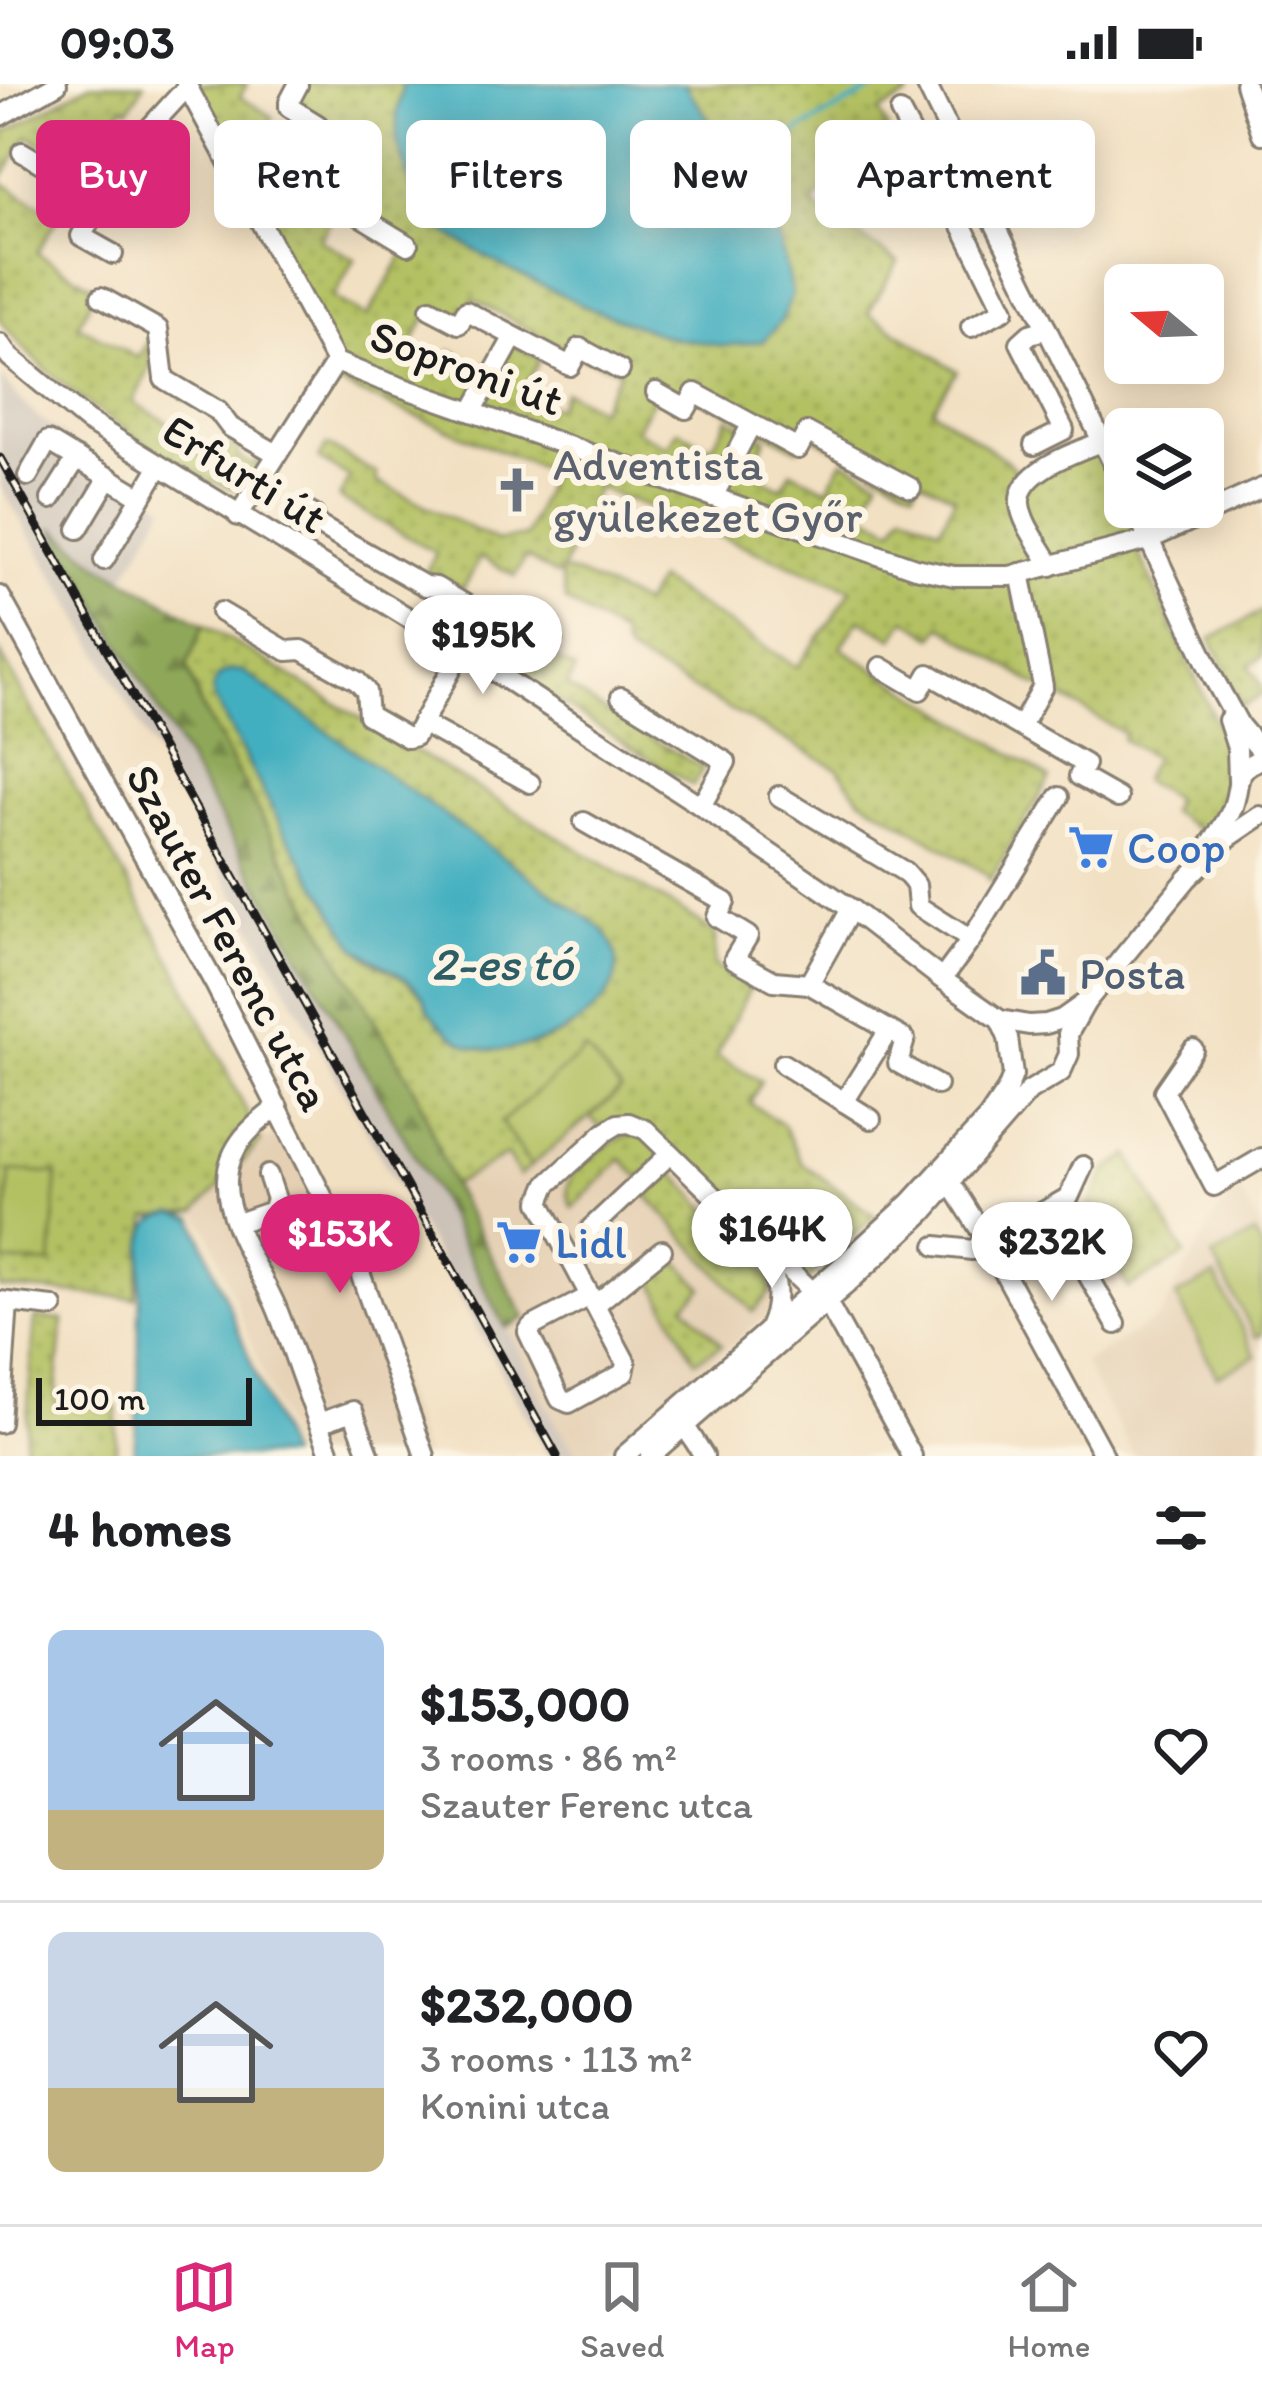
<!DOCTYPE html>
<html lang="en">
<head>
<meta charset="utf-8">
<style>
	body { margin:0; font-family:Itim,sans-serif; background:#f6f6f6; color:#202124; height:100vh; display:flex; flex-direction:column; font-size:45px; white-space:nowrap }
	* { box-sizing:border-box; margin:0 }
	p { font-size:39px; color:#757577 }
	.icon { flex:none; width:66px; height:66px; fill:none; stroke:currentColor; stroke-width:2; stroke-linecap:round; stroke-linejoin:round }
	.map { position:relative; height:1372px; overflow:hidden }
	.sheet { display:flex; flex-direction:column; background:#fff; flex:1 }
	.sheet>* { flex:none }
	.hud { position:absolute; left:36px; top:36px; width:1191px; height:108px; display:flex; gap:24px }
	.needle { width:78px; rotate:289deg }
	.buttons { position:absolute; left:1104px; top:180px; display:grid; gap:24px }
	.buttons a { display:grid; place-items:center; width:120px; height:120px; border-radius:18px; background:#fff; box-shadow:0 6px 30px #0003; font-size:60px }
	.scale { position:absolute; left:36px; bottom:30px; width:216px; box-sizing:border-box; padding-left:12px; border:6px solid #1c1c1c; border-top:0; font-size:33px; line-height:42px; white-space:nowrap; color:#1c1c1c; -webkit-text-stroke:9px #fcf5e5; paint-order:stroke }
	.price { position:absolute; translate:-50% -102px; padding:0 27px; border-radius:42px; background:#fff; color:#222; font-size:39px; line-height:78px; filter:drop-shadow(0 3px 6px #0008) }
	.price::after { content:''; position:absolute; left:50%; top:72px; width:36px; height:27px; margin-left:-18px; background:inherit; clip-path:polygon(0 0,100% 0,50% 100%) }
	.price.current { background:#db2777; color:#fff }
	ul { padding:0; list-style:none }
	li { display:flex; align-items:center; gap:36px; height:300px; padding:0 48px }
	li+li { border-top:3px solid #e0e0e0 }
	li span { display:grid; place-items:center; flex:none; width:336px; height:240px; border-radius:18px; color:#555 }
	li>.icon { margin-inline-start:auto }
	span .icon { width:144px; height:144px; fill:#fffc; stroke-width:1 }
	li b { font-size:51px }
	h2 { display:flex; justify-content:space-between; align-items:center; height:144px; padding:0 48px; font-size:51px }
	.pill { padding:0 42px; border-radius:18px; background:#fff; box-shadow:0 6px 30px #0003; font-size:42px; line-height:108px }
	.pill.current { background:#db2777; color:#fff }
	.status { display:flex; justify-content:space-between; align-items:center; height:84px; padding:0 60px; background:#fff; direction:ltr }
	.status svg { height:33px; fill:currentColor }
	.tabs { display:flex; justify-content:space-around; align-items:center; height:168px; border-top:3px solid #e0e0e0; background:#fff; font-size:33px; color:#757577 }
	.tabs a { display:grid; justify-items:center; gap:6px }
	.tabs .current { color:#db2777 }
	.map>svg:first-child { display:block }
</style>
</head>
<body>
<div class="status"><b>09:03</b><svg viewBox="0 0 49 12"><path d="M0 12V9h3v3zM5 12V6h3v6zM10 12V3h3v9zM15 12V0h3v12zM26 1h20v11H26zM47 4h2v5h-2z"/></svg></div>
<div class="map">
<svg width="1262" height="1372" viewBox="0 0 1262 1372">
	<defs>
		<pattern id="green-dots" width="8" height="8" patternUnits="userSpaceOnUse" patternTransform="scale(3)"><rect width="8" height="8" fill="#b4c163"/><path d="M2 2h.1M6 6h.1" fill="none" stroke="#9aa555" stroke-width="1.8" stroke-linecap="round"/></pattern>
		<pattern id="forest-firs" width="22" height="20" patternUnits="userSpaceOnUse" patternTransform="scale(3)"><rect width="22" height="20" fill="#8fa759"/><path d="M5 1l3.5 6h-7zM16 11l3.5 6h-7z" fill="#748749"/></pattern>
	</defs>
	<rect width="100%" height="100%" fill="#fcf5e5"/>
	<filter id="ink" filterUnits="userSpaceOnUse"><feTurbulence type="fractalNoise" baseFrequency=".00833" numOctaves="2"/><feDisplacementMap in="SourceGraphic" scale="24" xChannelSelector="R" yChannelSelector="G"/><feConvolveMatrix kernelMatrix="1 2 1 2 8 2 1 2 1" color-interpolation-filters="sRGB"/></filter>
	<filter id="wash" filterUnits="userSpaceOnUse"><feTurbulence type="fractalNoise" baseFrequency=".004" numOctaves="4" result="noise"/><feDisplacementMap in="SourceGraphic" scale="48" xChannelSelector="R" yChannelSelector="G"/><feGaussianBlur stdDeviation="2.7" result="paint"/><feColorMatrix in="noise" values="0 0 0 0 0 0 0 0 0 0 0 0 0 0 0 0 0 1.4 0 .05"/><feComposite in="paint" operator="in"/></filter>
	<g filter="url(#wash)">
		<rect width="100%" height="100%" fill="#f2e0c2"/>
		<g fill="#e5d0b4">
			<polygon points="590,1033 605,1048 629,1039 803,1200 629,1350 595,1372 578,1372 555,1337 506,1244 525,1233 452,1101 507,1071 520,1091"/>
			<polygon points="288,1045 358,1183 425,1372 294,1372 209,1149 196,1128 261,1057"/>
			<polygon points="1239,1105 1262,1148 1262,1372 1134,1372 1083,1279 1160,1233 1227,1112"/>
		</g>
		<polygon fill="#ccc2b8" points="0,293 35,331 165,422 123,496 100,481 56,446 437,1111 555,1337 578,1372 548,1372 73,522 0,402"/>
		<g fill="url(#green-dots)" stroke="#686e40" stroke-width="3" fill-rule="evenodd">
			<path d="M90 0H144L129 25 123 22 85 87 107 100 97 103 73 93 79 82 28 52 0 97 58 133 37 169 97 205 78 241 138 274 151 252 150 284 133 318 198 356 192 367 217 382 232 360 240 365 237 372 254 382 263 370 267 375 253 397 243 406C217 404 198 390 175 376 111 339 46 296 0 236V44L4 49Z"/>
			<path d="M186 0H247L240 13 273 33 262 54 314 85 298 116 331 135 320 156 355 175 333 214 367 233 405 168 357 121 365 108 366 99 359 91 311 66 322 46 295 20 306 0H403L397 29 445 148 500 181 594 226 669 253 780 158 740 80 684 0H902L908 12 879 28 888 45C852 65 835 87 812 121L898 178 868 229 957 287 932 325 1006 376 1025 396 1101 358 1125 404V423H1134L1140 472 1223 654C1233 693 1226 717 1201 748L1169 727 1175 716 1142 696 1154 674 1122 655 1125 650 1050 606 1036 601 942 542 934 553 906 535 894 554 859 535 841 564 1050 694 990 797 986 790 859 713 838 685 629 570 623 561 622 552 566 517 560 489 557 492 526 473 515 492 481 473 463 505 438 492 423 494 436 469 339 414 350 394 319 375 327 361 377 390 376 397 497 457 526 452 551 388 326 295 336 277ZM473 215 576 271 620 286 599 325 565 307 556 324 523 307 540 275 503 256 486 285 451 266 442 283 409 265 430 226 459 240ZM656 309 686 325 695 310 798 365 807 349 914 406 920 395 955 413 940 444 904 427 893 445 862 427 879 395 843 376 827 405 791 387 781 404 749 387 766 355 728 334 711 364 678 346 667 363 636 346ZM597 403 851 505 832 536 797 583 658 496 643 520 578 490 562 487Z"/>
			<polygon points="1262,527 1262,573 1249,581 1262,603 1262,611 1242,622 1211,555"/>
			<path d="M204 540 696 836 715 851V882L751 902 716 972 761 997 750 1019 783 1041 802 1079 875 1132 803 1200 646 1046 605 1048 590 1033 621 1006 501 1038 531 1082 519 1092 507 1071 452 1101 417 1009 336 871 200 620 187 581ZM250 592 607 911 568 947 534 961 491 966 445 944 429 927 423 912 406 896 371 876 355 862 283 745 214 614Z"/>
			<polygon points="506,545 575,586 567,602 606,628 703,684 693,702 478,567 488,550"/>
			<polygon points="0,569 178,888 261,1057 196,1128 148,1133 135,1214 0,1204"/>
			<path d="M631 1051 643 1052 664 1072 640 1094 622 1075 573 1124C568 1114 565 1105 571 1094 581 1078 613 1055 631 1051Z"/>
			<polygon points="1129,1071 1185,1171 1128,1204 1087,1128 1106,1087"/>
			<polygon points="670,1085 769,1193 771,1207 753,1228 644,1108"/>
			<polygon points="669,1168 703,1204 685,1221 722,1261 695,1277 651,1193 623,1208"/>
			<polygon points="35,1234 63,1236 55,1318 117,1324 116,1372 24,1372"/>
		</g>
		<polygon fill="url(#forest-firs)" stroke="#56623a" stroke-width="3" points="53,443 100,481 204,540 187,581 200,620 336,871 417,1009 452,1101 525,1234 506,1244 437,1111"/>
		<g fill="#b4c163" stroke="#686e40" stroke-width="3">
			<polygon points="586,966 621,1006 531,1082 501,1038"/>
			<polygon points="10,1087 57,1090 51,1180 4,1177"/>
			<polygon points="1254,1150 1262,1164 1262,1250 1256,1253 1213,1173"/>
			<polygon points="1215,1192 1256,1272 1217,1292 1176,1212"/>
		</g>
		<g fill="#42afc0" stroke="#2f666e" stroke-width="3">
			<polygon points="403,0 684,0 740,80 780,158 792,210 782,236 763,257 724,262 669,253 594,226 500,181 445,148 414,111 397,57 397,29"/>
			<path d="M231 586 243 587 250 592 600 843C662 911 536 980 474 963 458 959 441 942 431 929 427 924 426 917 423 912 407 889 376 880 355 862L283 745 214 614C211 599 217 591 231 586Z"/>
			<path d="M174 1129 194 1134 288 1372H133C142 1311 136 1250 141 1189 142 1175 142 1154 149 1142 155 1133 165 1131 174 1129Z"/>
		</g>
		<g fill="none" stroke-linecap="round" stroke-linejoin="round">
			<polyline stroke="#42afc0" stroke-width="4.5" points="760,69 882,0"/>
		</g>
	</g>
	<g filter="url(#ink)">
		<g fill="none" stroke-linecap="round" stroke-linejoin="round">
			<g stroke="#877e6f" stroke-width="24">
				<g id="minor">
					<polyline points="186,0 336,278 378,295 915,484 954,492 1010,492 1148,456 1262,404"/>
					<polyline points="926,0 1125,404"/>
					<polyline points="1245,0 1262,50"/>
					<polyline points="298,1 289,18 289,23 318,41 300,76"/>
					<polyline points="900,28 951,123 957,126 966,122 973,125"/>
					<polyline points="0,32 57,0"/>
					<polyline points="22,68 103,116"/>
					<polyline points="248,112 300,76 354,101 357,106 348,121 350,126 408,161"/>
					<polyline points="113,170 81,152 142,52 187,3"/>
					<polyline points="101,213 158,245 164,295 218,327 230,343 277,370"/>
					<polyline points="430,225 459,240 466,227 570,282 580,264 620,286"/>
					<polyline points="971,243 1004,226 962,142 973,125 983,119"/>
					<polyline points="0,260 10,273 87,337 466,569 701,722 851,825 942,895 1000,936 1029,941 1046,940 1062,935 1086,918"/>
					<polyline points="656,308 686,325 695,309 798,365 807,348 911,404"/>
					<polyline points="472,328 513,254"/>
					<polyline points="1034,361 1064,346 1020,259 1030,250 1047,245"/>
					<polyline points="28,392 48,357 141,413"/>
					<polyline points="713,413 751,341"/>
					<polyline points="51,415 77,374"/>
					<polyline points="1134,423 1214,595 1240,642 1262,668"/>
					<polyline points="305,426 314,431 316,440 425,502 436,503 482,530 422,639 530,699"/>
					<polyline points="238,432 336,278"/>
					<polyline points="78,445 109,393"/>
					<polyline points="104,476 159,383"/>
					<path d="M1051 482C1042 464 1022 440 1020 420 1017 387 1076 368 1101 358"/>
					<polyline points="1020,489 1043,602 1021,642"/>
					<polyline points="0,512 216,902 358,1183 425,1372"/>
					<polyline points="221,528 287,567 302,566 357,597 366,607 368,631 408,654 415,652 422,639"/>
					<polyline points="482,530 509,531 552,555"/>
					<polyline points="881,583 920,606 929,590 1085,680 1079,692 1118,714"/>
					<polyline points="621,613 726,678 701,722"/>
					<polyline points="1228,636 1237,664 1238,696"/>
					<polyline points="779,712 905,788 916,801 918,822 971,856 942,895"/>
					<polyline points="584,738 725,818 717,833 748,852 734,875 774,897 809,900"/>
					<path d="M1209 762C1217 750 1227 738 1232 725 1242 701 1231 685 1262 675"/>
					<polyline points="971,856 1059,713"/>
					<polyline points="889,946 905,955 898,979 937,1001"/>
					<polyline points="1193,965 1164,1007 1214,1102 1262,1074"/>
					<polyline points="783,980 844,1018 889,946 809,900 851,825"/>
					<polyline points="844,1018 871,1035"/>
					<path d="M278 1023C253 1041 228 1062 227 1096 225 1135 257 1182 273 1216 281 1232 286 1251 293 1268 305 1303 318 1337 331 1372"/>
					<polyline points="945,1090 987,1157 1104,1372"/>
					<polyline points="1050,1124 1069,1113 1083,1082"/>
					<polyline points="237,1139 272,1127 276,1115 268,1091"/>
					<polyline points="591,1144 670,1070"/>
					<polyline points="936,1162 972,1166 1050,1124 1116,1240"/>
					<path d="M766 1167C776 1195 782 1216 769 1244"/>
					<polyline points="590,1212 531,1243 528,1248 560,1315 569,1319 624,1289 626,1279 540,1118 547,1101 605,1048 618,1040 629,1039 646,1046 832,1227 912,1372"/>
					<polyline points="0,1217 8,1218 0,1339"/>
					<polyline points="8,1218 53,1223"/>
					<polyline points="595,1221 662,1166"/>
					<polyline points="681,1336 704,1372"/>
					<polyline points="319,1339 353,1327 370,1372"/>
					<polyline points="624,1372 836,1187 911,1118 988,1034 1007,1006 1013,991 1008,954 1000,936"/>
					<polyline points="650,1372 848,1199 923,1129 1029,1007 1061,988 1069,970 1068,950 1086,918 1187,795 1229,753 1260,732"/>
				</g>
			</g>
			<use href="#minor" stroke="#fff" stroke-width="18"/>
			<g stroke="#1c1c1c" stroke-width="9">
				<polyline id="rail" points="0,374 557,1372"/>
			</g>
			<use href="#rail" stroke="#fcf5e5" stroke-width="4.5" stroke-dasharray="14" stroke-linecap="butt"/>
		</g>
	</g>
	<defs>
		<g id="church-bare" transform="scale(3.6)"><path d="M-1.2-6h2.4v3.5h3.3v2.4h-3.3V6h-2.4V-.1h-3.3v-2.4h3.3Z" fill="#6b7280" stroke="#fcf5e5" stroke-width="2.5" paint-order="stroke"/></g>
		<g id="supermarket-bare" transform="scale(3.6)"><path d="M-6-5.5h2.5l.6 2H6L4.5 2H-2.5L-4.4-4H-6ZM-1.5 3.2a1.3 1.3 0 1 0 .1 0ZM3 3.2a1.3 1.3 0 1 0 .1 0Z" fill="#3f7fe0" stroke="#fcf5e5" stroke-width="2.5" paint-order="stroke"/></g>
		<g id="civic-bare" transform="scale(3.6)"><path d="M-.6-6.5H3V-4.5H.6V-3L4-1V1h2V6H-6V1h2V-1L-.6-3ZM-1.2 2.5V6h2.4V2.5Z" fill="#5c6f8a" stroke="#fcf5e5" stroke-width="2.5" paint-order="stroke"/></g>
	</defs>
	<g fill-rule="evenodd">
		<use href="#church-bare" x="517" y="406"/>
		<use href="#supermarket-bare" x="1091" y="763"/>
		<use href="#civic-bare" x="1043" y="889"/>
		<use href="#supermarket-bare" x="519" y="1158"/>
	</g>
	<g text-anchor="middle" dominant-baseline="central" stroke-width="12" stroke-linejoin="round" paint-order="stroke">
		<g font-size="45" fill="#1c1c1c" stroke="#fcf5e5">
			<text transform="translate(467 283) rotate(20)">Soproni út</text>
			<text transform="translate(245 389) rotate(32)">Erfurti út</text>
			<text transform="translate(229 853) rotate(62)">Szauter Ferenc utca</text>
		</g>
		<g font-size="45" fill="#5b616d" stroke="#fcf5e5" text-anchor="start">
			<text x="553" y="380">Adventista<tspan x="553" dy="52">gyülekezet Győr</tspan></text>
		</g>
		<g font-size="45" fill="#366cbe" stroke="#fcf5e5" text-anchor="start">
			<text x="1127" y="763">Coop</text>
			<text x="555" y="1158">Lidl</text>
		</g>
		<g font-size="45" fill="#4e5e75" stroke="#fcf5e5" text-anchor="start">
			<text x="1079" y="889">Posta</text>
		</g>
		<g font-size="48" font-style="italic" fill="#2d5e66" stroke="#fcf5e5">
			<text x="502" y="879">2-es tó</text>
		</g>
	</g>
</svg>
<div class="buttons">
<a><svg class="needle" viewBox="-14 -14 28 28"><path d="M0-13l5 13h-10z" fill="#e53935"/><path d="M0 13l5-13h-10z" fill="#757577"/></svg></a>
<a><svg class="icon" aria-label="layers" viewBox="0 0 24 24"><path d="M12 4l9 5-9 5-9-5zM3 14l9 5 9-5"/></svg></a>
</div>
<div class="scale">100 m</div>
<b class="price" style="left:483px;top:613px">$195K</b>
<b class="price" style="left:772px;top:1207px">$164K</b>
<b class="price current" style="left:340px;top:1212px">$153K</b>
<b class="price" style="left:1052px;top:1220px">$232K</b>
<div class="hud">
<a class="pill current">Buy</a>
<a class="pill">Rent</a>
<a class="pill">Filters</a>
<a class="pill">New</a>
<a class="pill">Apartment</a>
</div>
</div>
<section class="sheet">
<h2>4 homes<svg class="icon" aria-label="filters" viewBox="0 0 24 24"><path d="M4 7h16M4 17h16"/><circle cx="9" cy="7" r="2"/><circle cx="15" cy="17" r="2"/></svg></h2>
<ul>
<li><span style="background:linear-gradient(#a9c7e8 75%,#c2b280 0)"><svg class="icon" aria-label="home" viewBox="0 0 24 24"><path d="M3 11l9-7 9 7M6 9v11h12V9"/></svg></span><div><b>$153,000</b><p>3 rooms · 86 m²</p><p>Szauter Ferenc utca</p></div><svg class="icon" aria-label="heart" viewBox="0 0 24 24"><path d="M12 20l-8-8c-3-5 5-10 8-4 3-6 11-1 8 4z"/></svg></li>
<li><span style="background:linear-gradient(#c9d6e8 65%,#c2b280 0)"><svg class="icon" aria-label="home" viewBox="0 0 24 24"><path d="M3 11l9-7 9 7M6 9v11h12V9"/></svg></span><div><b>$232,000</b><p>3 rooms · 113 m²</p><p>Konini utca</p></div><svg class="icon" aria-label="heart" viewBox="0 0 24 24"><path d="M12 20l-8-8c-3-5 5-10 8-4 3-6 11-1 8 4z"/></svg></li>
</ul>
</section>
<nav class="tabs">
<a class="current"><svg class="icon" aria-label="map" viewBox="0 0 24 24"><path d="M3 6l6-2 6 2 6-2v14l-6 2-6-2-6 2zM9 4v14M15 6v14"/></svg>Map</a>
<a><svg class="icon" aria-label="saved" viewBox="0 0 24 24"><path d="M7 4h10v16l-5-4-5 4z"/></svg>Saved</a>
<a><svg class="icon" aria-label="home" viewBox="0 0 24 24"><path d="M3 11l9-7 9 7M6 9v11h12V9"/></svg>Home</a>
</nav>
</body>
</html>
